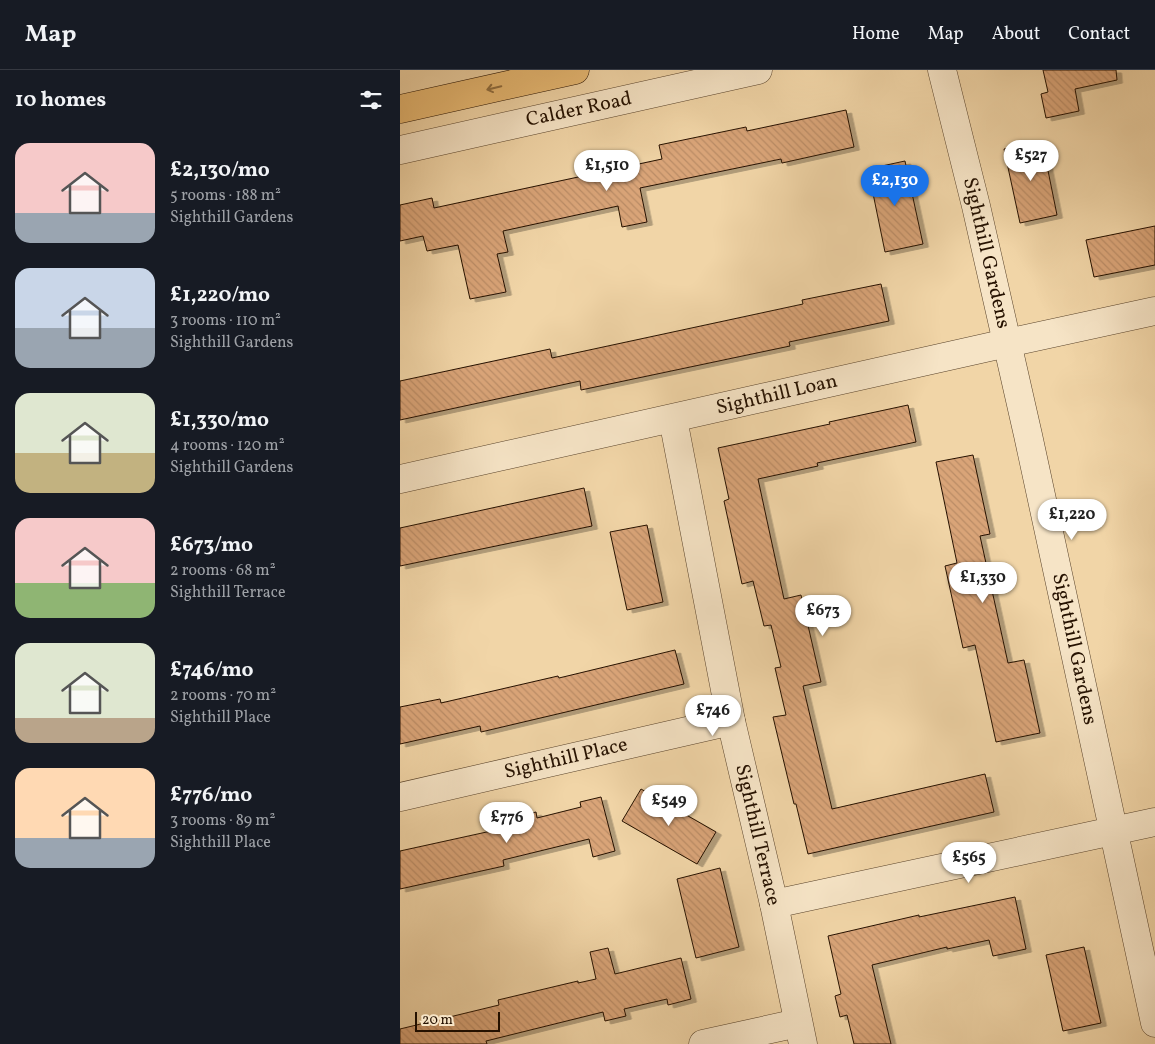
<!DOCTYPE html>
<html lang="en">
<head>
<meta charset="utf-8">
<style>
	body { margin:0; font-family:Vollkorn,serif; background:#20242c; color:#f1f3f6; height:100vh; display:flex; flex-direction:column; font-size:19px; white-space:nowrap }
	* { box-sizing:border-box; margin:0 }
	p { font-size:16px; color:#9ea1a6 }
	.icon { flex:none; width:28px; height:28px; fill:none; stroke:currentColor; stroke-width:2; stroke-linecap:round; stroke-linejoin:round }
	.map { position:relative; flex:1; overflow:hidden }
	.details { display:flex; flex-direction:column; background:#171b24; width:400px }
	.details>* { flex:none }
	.scale { position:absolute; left:15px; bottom:12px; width:85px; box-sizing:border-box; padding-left:5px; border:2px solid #251100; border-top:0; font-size:14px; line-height:18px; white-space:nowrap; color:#251100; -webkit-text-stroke:4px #f6e4c6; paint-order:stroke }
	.price { position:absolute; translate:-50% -42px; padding:0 11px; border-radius:18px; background:#fff; color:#222; font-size:16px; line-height:32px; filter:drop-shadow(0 1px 2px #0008) }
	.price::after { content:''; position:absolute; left:50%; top:30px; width:15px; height:11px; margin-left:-8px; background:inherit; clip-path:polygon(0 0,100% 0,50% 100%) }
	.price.selected { background:#1a73e8; color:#fff }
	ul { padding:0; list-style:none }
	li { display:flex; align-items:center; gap:15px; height:125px; padding:0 15px }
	li span { display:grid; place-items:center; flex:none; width:140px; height:100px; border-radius:15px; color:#555 }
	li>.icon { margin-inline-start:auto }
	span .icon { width:60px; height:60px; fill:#fffc; stroke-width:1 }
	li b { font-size:21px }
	h2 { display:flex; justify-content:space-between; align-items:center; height:60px; padding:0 15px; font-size:21px }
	header { display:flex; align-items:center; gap:30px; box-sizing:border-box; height:70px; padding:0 25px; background:#171b24; border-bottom:1px solid #363941 }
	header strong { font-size:24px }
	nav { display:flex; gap:28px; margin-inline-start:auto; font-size:18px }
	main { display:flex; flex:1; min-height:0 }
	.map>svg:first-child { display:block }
</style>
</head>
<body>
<header>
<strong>Map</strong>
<nav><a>Home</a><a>Map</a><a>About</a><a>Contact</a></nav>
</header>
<main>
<section class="details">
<h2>10 homes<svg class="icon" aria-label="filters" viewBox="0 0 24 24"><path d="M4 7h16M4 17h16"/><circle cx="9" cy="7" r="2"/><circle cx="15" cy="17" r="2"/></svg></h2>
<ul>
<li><span style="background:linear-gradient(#f6c9c9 70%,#9aa5b1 0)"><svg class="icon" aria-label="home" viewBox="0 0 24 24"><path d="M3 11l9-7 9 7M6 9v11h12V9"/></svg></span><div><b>£2,130/mo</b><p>5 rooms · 188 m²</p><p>Sighthill Gardens</p></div></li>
<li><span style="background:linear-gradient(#c9d6e8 60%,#9aa5b1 0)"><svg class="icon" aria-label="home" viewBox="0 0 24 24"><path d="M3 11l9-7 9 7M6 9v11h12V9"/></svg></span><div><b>£1,220/mo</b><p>3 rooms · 110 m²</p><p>Sighthill Gardens</p></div></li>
<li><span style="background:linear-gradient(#dfe7d0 60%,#c2b280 0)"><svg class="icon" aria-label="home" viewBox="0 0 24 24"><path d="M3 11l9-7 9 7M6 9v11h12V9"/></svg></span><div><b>£1,330/mo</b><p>4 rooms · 120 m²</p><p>Sighthill Gardens</p></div></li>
<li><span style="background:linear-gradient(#f6c9c9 65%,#8fb573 0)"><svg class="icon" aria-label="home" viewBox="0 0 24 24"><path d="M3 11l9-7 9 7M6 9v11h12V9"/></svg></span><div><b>£673/mo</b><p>2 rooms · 68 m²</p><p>Sighthill Terrace</p></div></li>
<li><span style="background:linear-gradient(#dfe7d0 75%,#b9a48a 0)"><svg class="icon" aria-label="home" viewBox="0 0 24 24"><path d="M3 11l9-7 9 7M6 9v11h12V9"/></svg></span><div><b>£746/mo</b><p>2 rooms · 70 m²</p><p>Sighthill Place</p></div></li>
<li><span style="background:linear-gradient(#ffd9b3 70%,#9aa5b1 0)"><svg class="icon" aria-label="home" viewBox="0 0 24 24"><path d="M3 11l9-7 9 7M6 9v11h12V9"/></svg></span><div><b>£776/mo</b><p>3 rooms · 89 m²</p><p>Sighthill Place</p></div></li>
</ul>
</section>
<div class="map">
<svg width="755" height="974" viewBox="0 0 755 974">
	<defs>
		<pattern id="building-back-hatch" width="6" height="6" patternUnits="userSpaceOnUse" patternTransform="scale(1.25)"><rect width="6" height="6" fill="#d9a478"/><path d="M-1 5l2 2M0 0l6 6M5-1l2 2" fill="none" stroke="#ba8c66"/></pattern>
		<filter id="shadow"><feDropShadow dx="5.5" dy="3" stdDeviation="0" flood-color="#0004"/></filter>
	</defs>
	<rect width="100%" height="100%" fill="#f1d5a7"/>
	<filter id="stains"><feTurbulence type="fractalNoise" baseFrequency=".004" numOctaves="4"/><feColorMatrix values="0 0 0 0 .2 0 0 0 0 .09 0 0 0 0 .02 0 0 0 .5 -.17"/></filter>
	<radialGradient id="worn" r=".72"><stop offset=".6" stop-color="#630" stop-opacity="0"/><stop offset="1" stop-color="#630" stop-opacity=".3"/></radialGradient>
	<g fill="url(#building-back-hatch)" stroke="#251100" filter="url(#shadow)">
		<polygon points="643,0 716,0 717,10 675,19 679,41 646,48 641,24 648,22"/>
		<polygon points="446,40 454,77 382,93 381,89 240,118 247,152 222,157 218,136 103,161 108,182 97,184 106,222 70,229 58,175 27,181 23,166 0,171 0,135 32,128 34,138 262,89 259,75 346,57 347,61"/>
		<polygon points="642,71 657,145 620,153 604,79"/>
		<polygon points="505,91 523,174 485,182 468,99"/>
		<polygon points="755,156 755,195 694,207 686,170"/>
		<polygon points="481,214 489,251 389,272 390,276 181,320 180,311 0,350 0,311 150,279 152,288 403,234 402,230"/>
		<polygon points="508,335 516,372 417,393 418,396 358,409 384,529 401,525 421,612 403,616 432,739 585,704 594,742 408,784 396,734 394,734 373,647 386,645 375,598 381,597 371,555 364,556 353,511 342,514 324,431 329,429 318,378 430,354 429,352"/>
		<polygon points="573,385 590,464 580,466 608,593 624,590 640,663 596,672 575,575 563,578 545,496 557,493 536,392"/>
		<polygon points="184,418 192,456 0,496 0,458"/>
		<polygon points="247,455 263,532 227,540 210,462"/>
		<polygon points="275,580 284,614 166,642 81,662 80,656 0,674 0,637 40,629 41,633 158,606 159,608"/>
		<polygon points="241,719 316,762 297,794 222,751"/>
		<polygon points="201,727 215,781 193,787 189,769 103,790 104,796 0,819 0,781 114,756 112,748 136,742 137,748 181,737 180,732"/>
		<polygon points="320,798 339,877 296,888 277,809"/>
		<polygon points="615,827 626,879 593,886 589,870 547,879 547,877 472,895 491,974 454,974 447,945 440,947 435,926 441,924 428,866 519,845 519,847"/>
		<polygon points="684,877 701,953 663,961 646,885"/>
		<polygon points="208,878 215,904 281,888 291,929 268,935 267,929 224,939 226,946 205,951 203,942 86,971 87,974 0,974 0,959 99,935 98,930 178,911 178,913 196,909 190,882"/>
	</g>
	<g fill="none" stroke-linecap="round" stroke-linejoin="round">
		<g stroke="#58422a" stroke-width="29">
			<g id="minor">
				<polyline points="542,0 576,136 628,365 755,953"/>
				<polyline points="0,80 358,0"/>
				<polyline points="273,349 331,651 374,834 403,974"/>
				<polyline points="0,409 607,273 755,241"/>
				<polyline points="0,727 331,651"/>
				<polyline points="374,834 755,752"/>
				<polyline points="303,974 398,953"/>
			</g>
		</g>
		<g stroke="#251100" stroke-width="29">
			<polyline id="major" points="0,39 175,0"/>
		</g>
		<use href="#minor" stroke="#f6e4c6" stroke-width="28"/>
		<use href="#major" stroke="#e8ba74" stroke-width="28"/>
	</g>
	<defs><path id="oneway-shaft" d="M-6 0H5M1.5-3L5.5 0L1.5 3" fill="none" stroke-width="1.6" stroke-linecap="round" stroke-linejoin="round" transform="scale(1.25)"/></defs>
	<use stroke="#906e40" href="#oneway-shaft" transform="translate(94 18) rotate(167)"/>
	<g text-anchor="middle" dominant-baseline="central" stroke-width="5" stroke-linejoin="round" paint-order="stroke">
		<g font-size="20" fill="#251100" stroke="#f6e4c6">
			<text transform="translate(179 40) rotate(-12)">Calder Road</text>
			<text transform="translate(586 183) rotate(77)">Sighthill Gardens</text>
			<text transform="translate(377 325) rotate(-13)">Sighthill Loan</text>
			<text transform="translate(674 579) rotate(78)">Sighthill Gardens</text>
			<text transform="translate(166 689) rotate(-13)">Sighthill Place</text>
			<text transform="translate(357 765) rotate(77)">Sighthill Terrace</text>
		</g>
	</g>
	<rect width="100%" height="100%" filter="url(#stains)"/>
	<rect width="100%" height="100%" fill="url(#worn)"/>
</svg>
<div class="scale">20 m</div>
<b class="price" style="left:631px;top:112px">£527</b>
<b class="price" style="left:207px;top:122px">£1,510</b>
<b class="price selected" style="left:495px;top:137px">£2,130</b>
<b class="price" style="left:672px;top:471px">£1,220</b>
<b class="price" style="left:583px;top:534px">£1,330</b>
<b class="price" style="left:423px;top:567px">£673</b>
<b class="price" style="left:313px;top:667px">£746</b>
<b class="price" style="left:269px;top:757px">£549</b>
<b class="price" style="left:107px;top:774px">£776</b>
<b class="price" style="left:569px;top:814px">£565</b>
</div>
</main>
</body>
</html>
